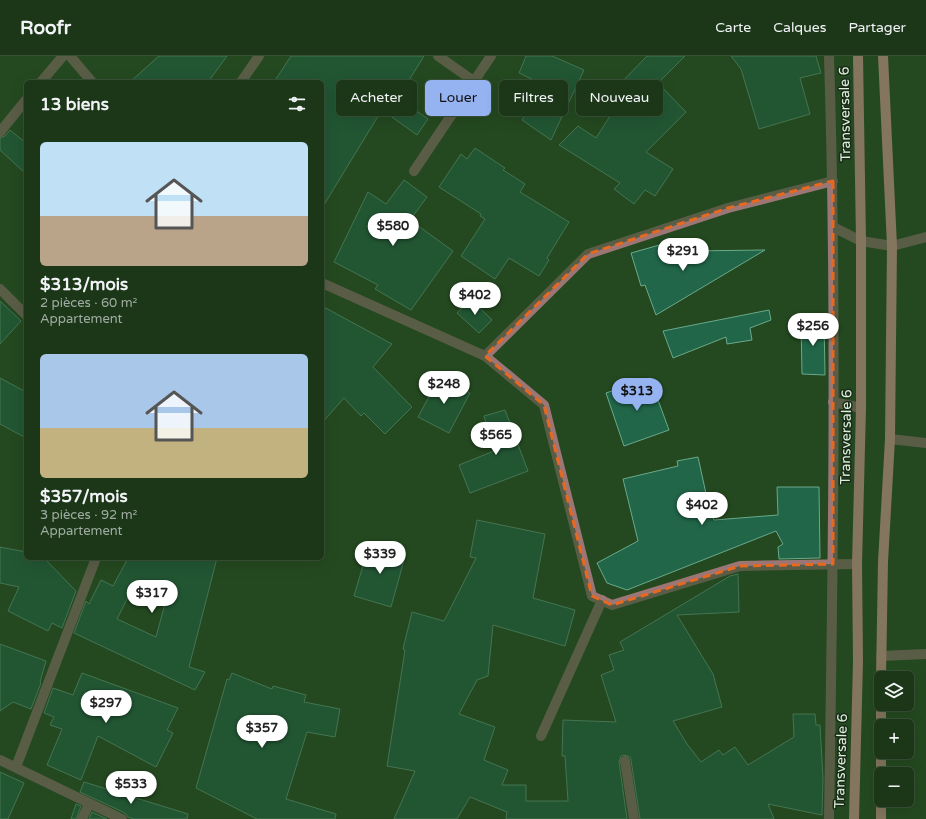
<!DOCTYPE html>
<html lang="fr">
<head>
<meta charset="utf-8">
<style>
	body { margin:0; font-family:"Varela Round",sans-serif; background:#243f21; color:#f1f3f6; height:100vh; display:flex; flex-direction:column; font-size:15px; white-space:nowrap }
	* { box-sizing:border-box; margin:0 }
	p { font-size:13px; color:#a0aca2 }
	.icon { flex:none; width:22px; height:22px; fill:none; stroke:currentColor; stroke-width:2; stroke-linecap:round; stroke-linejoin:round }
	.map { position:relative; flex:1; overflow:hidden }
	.side { position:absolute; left:24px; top:24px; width:300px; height:480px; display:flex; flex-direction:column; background:#1b3718; border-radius:6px; box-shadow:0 4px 16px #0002,0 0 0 1px #395137 }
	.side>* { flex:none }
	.hud { position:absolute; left:336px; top:24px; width:380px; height:36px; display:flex; gap:8px }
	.fabs { position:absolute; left:874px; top:615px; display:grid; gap:8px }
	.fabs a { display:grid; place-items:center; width:40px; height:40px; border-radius:6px; background:#1b3718; box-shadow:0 4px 16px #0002,0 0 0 1px #395137; font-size:20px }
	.price { position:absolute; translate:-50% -34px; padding:0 9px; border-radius:14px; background:#fff; color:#222; font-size:13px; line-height:26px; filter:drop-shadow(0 1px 2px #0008) }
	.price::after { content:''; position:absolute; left:50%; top:24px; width:12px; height:9px; margin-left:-6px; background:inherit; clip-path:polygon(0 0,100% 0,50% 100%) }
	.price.current { background:#95b2f1; color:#111 }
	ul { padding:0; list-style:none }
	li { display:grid; align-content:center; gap:8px; height:212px; padding:0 16px }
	li span { display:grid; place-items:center; height:124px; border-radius:6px; color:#555 }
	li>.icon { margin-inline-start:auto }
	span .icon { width:72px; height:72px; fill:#fffc; stroke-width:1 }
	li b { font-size:17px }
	h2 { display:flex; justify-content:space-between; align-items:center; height:48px; padding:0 16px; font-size:17px }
	.tag { padding:0 14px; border-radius:6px; background:#1b3718; box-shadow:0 4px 16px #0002,0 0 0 1px #395137; font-size:14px; line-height:36px }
	.tag.current { background:#95b2f1; color:#111 }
	header { display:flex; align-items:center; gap:24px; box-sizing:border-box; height:56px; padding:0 20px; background:#1b3718; border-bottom:1px solid #395137 }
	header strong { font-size:19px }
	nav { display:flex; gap:22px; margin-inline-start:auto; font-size:14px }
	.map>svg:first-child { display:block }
</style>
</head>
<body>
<header>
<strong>Roofr</strong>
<nav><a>Carte</a><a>Calques</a><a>Partager</a></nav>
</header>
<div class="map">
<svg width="926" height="763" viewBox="0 0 926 763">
	<rect width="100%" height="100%" fill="#244920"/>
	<g fill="#216649" stroke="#6aa98a" fill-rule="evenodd">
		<polygon points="159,0 227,0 208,26 130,26"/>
		<polygon points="291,0 424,0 398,42 428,63 417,79 385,56 384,59 380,57 322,152 322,26 274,26"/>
		<polygon points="526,0 552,0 584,14 551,84 522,64 544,29 519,17"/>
		<polygon points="647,0 685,0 658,27 686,56 646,96 673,113 655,140 645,134 634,148 614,133 620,127 559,89 578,70 596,82 624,38 617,31"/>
		<polygon points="731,0 816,0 821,17 800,22 810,58 759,73 741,13"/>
		<polygon points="10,74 26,87 26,118 0,94 0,82 5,80"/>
		<polygon points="475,92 505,112 503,114 525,128 520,136 569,166 547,202 549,204 539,220 509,202 495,223 461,200 485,163 480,160 481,158 439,131 461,98 467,103"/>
		<polygon points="404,124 427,141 410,164 453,195 411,254 375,233 378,229 334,206 368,136 386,148"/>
		<polygon points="663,188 668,207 688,195 765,194 656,259 645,229 641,230 631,197"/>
		<polygon points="471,243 492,264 479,277 457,257"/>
		<polygon points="0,245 21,265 0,288"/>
		<polygon points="322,250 392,288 373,311 412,351 385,378 364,357 361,360 344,342 322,367"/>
		<polygon points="769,254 771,264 750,272 752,284 727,288 726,281 673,302 663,275"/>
		<polygon points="801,264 824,264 825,319 802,318"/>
		<polygon points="440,320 470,337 449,377 418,361"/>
		<polygon points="0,322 26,336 26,382 0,368"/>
		<polygon points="650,322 669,374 624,390 606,337"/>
		<polygon points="505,354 528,415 470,437 459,409 494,395 484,360"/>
		<polygon points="698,401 710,456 711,455 714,464 778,459 777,431 819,431 820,502 779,503 778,491 783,488 776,475 627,534 607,527 597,507 638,485 623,423 678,410 677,405"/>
		<polygon points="477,464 545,478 533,542 575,554 565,590 493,569 488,620 477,624 459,658 495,671 484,704 508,714 502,729 526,729 526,745 568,745 565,700 562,700 563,664 616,666 601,619 614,614 609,599 624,594 620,586 730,520 738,518 739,556 677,559 713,618 722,651 673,665 687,688 701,706 719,694 723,699 735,691 748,709 794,681 793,658 815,658 816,669 820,669 823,722 822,759 768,748 774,763 640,763 631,704 630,701 624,699 621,700 619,706 627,763 506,763 507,756 470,741 457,763 394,763 415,715 387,710 405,594 403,593 412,556 444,565 476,502 470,501"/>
		<polygon points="370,486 406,497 391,551 354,540"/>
		<polygon points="0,491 26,496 26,502 44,502 76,535 62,572 52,567 48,575 8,555 19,531 0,527"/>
		<path d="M128 502H217L189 611 205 616 195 634 74 577 86 545 89 548 101 524 113 530ZM135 527 166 544 156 581 117 563Z"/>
		<polygon points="0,588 46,605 40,626 41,627 31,653 13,646 0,655"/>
		<polygon points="82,617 178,652 167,674 173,677 156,711 98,680 81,724 47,709 62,673 50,669 54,661 44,657 53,632 73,639"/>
		<polygon points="232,617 272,633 273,630 306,639 304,646 340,653 335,681 307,676 286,743 336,758 335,763 257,763 196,732 227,623 229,624"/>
		<polygon points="0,716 24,727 8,763 0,763"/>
		<polygon points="84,726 188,758 187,763 134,763 128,761 125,757 80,736"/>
		<polygon points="76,748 81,750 76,763 71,763"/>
		<polygon points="92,756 107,763 89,763"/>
	</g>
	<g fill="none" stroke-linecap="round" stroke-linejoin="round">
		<g stroke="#9c7674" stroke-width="10">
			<polyline points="70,0 92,26"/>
			<polyline points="438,0 475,26"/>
			<polyline points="41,26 63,0"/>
			<polyline points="241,26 259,0"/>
			<polyline points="0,76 26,44"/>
			<polyline points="414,115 491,0"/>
			<polyline points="833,171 861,185 892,190 926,181"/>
			<polyline points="322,227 485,300 544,349 592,540 612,549 740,510 857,508"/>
			<polyline points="0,233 26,259"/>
			<polyline points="485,300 588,198 728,152 833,125"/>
			<polyline points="833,346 861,352"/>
			<polyline points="890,383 926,387"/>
			<polyline points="881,600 926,598"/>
			<polyline points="541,680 602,544"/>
			<polyline points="0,704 122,763"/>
			<polyline points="625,705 634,763"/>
			<polyline points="16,711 96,502"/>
			<polyline points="82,763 89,748"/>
			<path d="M829 763C833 509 837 254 829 0"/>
		</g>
		<g stroke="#f7aba8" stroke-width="10">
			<polyline points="881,622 883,506 890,383 892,190 883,0"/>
			<polyline points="881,648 881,670"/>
			<polyline points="881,696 881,718"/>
			<polyline points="881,744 881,763"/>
			<polyline points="854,763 858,605 857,508 861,352 861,185 858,0"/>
		</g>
	</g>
	<path d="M0 0H926V763H0ZM833 125V508L740 510 612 549 592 540 544 349 485 300 588 198 728 152Z" fill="#244920" fill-opacity=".55" fill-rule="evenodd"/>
	<path fill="none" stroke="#e76820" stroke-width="3" stroke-dasharray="8 5" stroke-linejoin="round" d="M833 125V508L740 510 612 549 592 540 544 349 485 300 588 198 728 152Z"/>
	<g text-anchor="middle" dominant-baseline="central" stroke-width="3" stroke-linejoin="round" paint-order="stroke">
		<g font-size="14" fill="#daf0d8" stroke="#1a2a18">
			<text transform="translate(845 58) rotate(-91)">Transversale 6</text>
			<text transform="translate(846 381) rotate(-89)">Transversale 6</text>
			<text transform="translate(841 705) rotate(-88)">Transversale 6</text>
		</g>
	</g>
</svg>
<div class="fabs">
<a><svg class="icon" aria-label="layers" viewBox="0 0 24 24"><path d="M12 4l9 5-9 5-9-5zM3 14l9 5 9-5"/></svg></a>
<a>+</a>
<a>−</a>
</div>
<b class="price" style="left:393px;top:191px">$580</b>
<b class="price" style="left:683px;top:216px">$291</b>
<b class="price" style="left:475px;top:260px">$402</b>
<b class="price" style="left:813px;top:291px">$256</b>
<b class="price" style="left:444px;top:349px">$248</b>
<b class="price current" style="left:637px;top:356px">$313</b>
<b class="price" style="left:496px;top:400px">$565</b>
<b class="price" style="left:702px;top:470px">$402</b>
<b class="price" style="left:380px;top:519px">$339</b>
<b class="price" style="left:152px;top:558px">$317</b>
<b class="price" style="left:106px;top:668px">$297</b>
<b class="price" style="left:262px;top:693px">$357</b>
<b class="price" style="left:131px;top:749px">$533</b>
<div class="hud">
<a class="tag">Acheter</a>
<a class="tag current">Louer</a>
<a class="tag">Filtres</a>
<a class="tag">Nouveau</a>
</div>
<section class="side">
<h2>13 biens<svg class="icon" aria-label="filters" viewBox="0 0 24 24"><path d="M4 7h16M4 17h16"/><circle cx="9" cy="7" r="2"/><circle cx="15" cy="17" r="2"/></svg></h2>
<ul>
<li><span style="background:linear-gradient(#bfe0f5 60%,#b9a48a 0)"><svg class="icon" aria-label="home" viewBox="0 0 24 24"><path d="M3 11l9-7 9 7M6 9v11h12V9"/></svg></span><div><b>$313/mois</b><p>2 pièces · 60 m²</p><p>Appartement</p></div></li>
<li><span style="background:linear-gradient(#a9c7e8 60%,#c2b280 0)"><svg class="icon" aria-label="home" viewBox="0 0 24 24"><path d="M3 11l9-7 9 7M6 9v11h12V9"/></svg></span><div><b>$357/mois</b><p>3 pièces · 92 m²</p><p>Appartement</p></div></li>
</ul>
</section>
</div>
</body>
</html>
